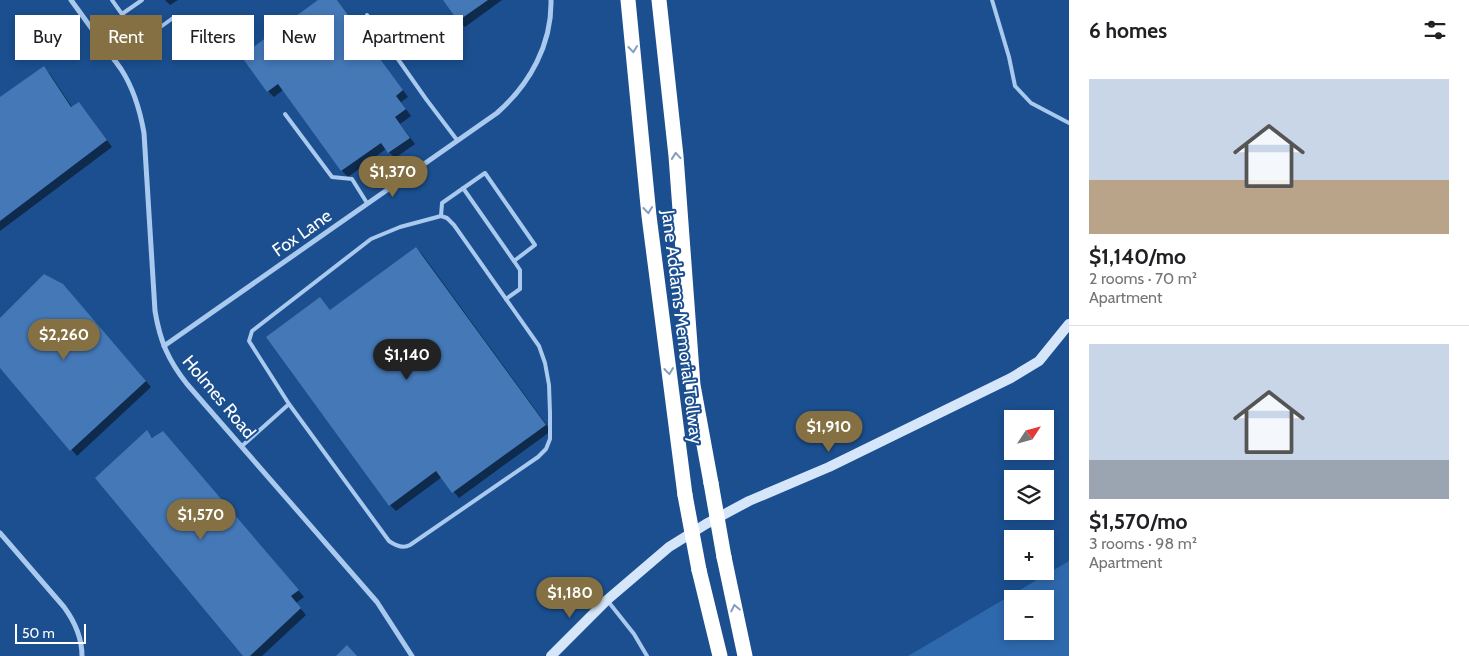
<!DOCTYPE html>
<html lang="en">
<head>
<meta charset="utf-8">
<style>
	body { margin:0; font-family:Cabin,sans-serif; background:#f6f6f6; color:#202124; height:100vh; display:flex; flex-direction:column; font-size:19px; white-space:nowrap }
	* { box-sizing:border-box; margin:0 }
	p { font-size:16px; color:#757577 }
	.icon { flex:none; width:28px; height:28px; fill:none; stroke:currentColor; stroke-width:2; stroke-linecap:round; stroke-linejoin:round }
	.map { position:relative; flex:1; overflow:hidden }
	.panel { display:flex; flex-direction:column; background:#fff; width:400px }
	.panel>* { flex:none }
	.hud { position:absolute; left:15px; top:15px; width:475px; height:45px; display:flex; gap:10px }
	.needle { width:32px; rotate:54deg }
	.fabs { position:absolute; left:1004px; top:410px; display:grid; gap:10px }
	.fabs a { display:grid; place-items:center; width:50px; height:50px; border-radius:0px; background:#fff; box-shadow:0 2px 8px #0003; font-size:25px }
	.scale { position:absolute; left:15px; bottom:12px; width:71px; box-sizing:border-box; padding-left:5px; border:2px solid #fff; border-top:0; font-size:14px; line-height:18px; white-space:nowrap; color:#fff; -webkit-text-stroke:4px #1b4f8f; paint-order:stroke }
	.price { position:absolute; translate:-50% -42px; padding:0 11px; border-radius:18px; background:#847042; color:#fff; font-size:16px; line-height:32px; filter:drop-shadow(0 1px 2px #0008) }
	.price::after { content:''; position:absolute; left:50%; top:30px; width:15px; height:11px; margin-left:-8px; background:inherit; clip-path:polygon(0 0,100% 0,50% 100%) }
	.price.current { background:#222; color:#fff }
	ul { padding:0; list-style:none }
	li { display:grid; align-content:center; gap:10px; height:265px; padding:0 20px }
	li+li { border-top:1px solid #e0e0e0 }
	li span { display:grid; place-items:center; height:155px; border-radius:0px; color:#555 }
	li>.icon { margin-inline-start:auto }
	span .icon { width:90px; height:90px; fill:#fffc; stroke-width:1 }
	li b { font-size:21px }
	h2 { display:flex; justify-content:space-between; align-items:center; height:60px; padding:0 20px; font-size:21px }
	.chip { padding:0 18px; border-radius:0px; background:#fff; box-shadow:0 2px 8px #0003; font-size:18px; line-height:45px }
	.chip.current { background:#847042; color:#fff }
	main { display:flex; flex:1; min-height:0 }
	.map>svg:first-child { display:block }
</style>
</head>
<body>
<main>
<div class="map">
<svg width="1069" height="656" viewBox="0 0 1069 656">
	<rect width="100%" height="100%" fill="#1b4f8f"/>
	<path fill="#2e69ad" fill-rule="evenodd" d="M1069 561V656H908ZM1012 599H1045V631H1012Z"/>
	<g fill="#0007">
		<polygon points="165,0 178,0 170,5"/>
		<polygon points="320,0 337,0 408,97 401,102 411,116 400,124 415,144 395,158 386,149 348,177 342,171 283,90 274,97 268,91"/>
		<polygon points="445,0 502,0 465,27 459,21"/>
		<polygon points="44,68 50,74 72,107 79,104 85,110 112,147 0,231 0,99"/>
		<polygon points="416,248 422,254 551,431 459,498 442,477 396,511 390,505 320,299 331,311"/>
		<polygon points="69,292 151,387 77,456 0,366 0,320"/>
		<polygon points="147,432 153,438 169,439 304,597 296,603 306,615 262,656 245,656"/>
	</g>
	<g fill="#4478b7">
		<polygon points="318,0 337,0 403,90 396,96 406,109 395,117 410,138 388,153 381,143 341,171 278,84 267,92 241,56"/>
		<polygon points="443,0 488,0 458,21"/>
		<polygon points="44,66 71,107 79,102 107,140 0,221 0,97"/>
		<polygon points="416,247 546,425 452,493 436,471 389,506 266,337 320,297 330,310"/>
		<polygon points="44,274 63,284 146,381 70,451 0,368 0,318"/>
		<polygon points="147,430 152,438 163,431 299,590 291,596 301,608 250,656 243,656 95,478"/>
		<polygon points="347,645 357,656 336,656"/>
	</g>
	<g fill="none" stroke-linecap="round" stroke-linejoin="round">
		<g stroke="#a9c9ee" stroke-width="4">
			<polyline points="112,0 141,41 114,60"/>
			<polyline points="992,0 1009,57 1015,86 1031,103 1069,123"/>
			<polyline points="122,14 142,0"/>
			<polyline points="367,15 426,99 457,140"/>
			<polyline points="141,41 173,18"/>
			<polyline points="285,114 332,177 352,179 367,203"/>
			<polyline points="441,216 442,203 485,173 535,245 514,261 463,188"/>
			<polyline points="506,299 520,289 520,270 514,261"/>
			<path d="M242 446 289 404 249 341 252 331 371 239 400 227 441 216 447 218 454 225 539 346 545 363 549 385 550 413V439L546 449 538 457 410 545C403 549 396 546 389 541L289 404"/>
			<polyline points="607,600 634,634 647,656"/>
		</g>
		<g stroke="#a9c9ee" stroke-width="5">
			<path d="M71 0 121 69C134 89 140 110 144 133L155 311C160 341 168 360 187 384L377 602 412 656"/>
			<path d="M164 346 497 113C530 84 552 44 551 0"/>
			<path d="M0 533 64 607C75 622 82 637 82 656"/>
		</g>
		<polyline stroke="#d6e6fa" stroke-width="10" points="551,656 607,600 669,547 706,524 749,501 829,467 1011,378 1039,361 1069,324"/>
		<g stroke="#fff" stroke-width="15">
			<polyline points="628,0 649,216 685,495"/>
			<polyline points="659,0 676,156 693,385 711,483"/>
			<polyline points="724,557 745,656"/>
			<polyline points="699,570 720,656"/>
		</g>
		<g stroke="#fff" stroke-width="15">
			<polyline points="711,483 724,557"/>
			<polyline points="685,495 699,570"/>
		</g>
	</g>
	<defs><path id="oneway-chevron" d="M-2-3.5L2.5 0L-2 3.5" fill="none" stroke-width="1.6" stroke-linecap="round" stroke-linejoin="round" transform="scale(1.25)"/></defs>
	<g stroke="#829ec1">
		<use href="#oneway-chevron" transform="translate(633 49) rotate(84)"/>
		<use href="#oneway-chevron" transform="translate(676 156) rotate(-95)"/>
		<use href="#oneway-chevron" transform="translate(648 210) rotate(84)"/>
		<use href="#oneway-chevron" transform="translate(669 371) rotate(83)"/>
		<use href="#oneway-chevron" transform="translate(735 608) rotate(-102)"/>
	</g>
	<g text-anchor="middle" dominant-baseline="central" stroke-width="4" stroke-linejoin="round" paint-order="stroke">
		<g font-size="18" fill="#fff" stroke="#1b4f8f">
			<text transform="translate(302 233) rotate(-35)">Fox Lane</text>
			<text transform="translate(682 327) rotate(83)">Jane Addams Memorial Tollway</text>
			<text transform="translate(219 397) rotate(50)">Holmes Road</text>
		</g>
	</g>
</svg>
<div class="fabs">
<a><svg class="needle" viewBox="-14 -14 28 28"><path d="M0-13l5 13h-10z" fill="#e53935"/><path d="M0 13l5-13h-10z" fill="#757577"/></svg></a>
<a><svg class="icon" aria-label="layers" viewBox="0 0 24 24"><path d="M12 4l9 5-9 5-9-5zM3 14l9 5 9-5"/></svg></a>
<a>+</a>
<a>−</a>
</div>
<div class="scale">50 m</div>
<b class="price" style="left:393px;top:198px">$1,370</b>
<b class="price" style="left:64px;top:361px">$2,260</b>
<b class="price current" style="left:407px;top:381px">$1,140</b>
<b class="price" style="left:829px;top:453px">$1,910</b>
<b class="price" style="left:201px;top:541px">$1,570</b>
<b class="price" style="left:570px;top:619px">$1,180</b>
<div class="hud">
<a class="chip">Buy</a>
<a class="chip current">Rent</a>
<a class="chip">Filters</a>
<a class="chip">New</a>
<a class="chip">Apartment</a>
</div>
</div>
<section class="panel">
<h2>6 homes<svg class="icon" aria-label="filters" viewBox="0 0 24 24"><path d="M4 7h16M4 17h16"/><circle cx="9" cy="7" r="2"/><circle cx="15" cy="17" r="2"/></svg></h2>
<ul>
<li><span style="background:linear-gradient(#c9d6e8 65%,#b9a48a 0)"><svg class="icon" aria-label="home" viewBox="0 0 24 24"><path d="M3 11l9-7 9 7M6 9v11h12V9"/></svg></span><div><b>$1,140/mo</b><p>2 rooms · 70 m²</p><p>Apartment</p></div></li>
<li><span style="background:linear-gradient(#c9d6e8 75%,#9aa5b1 0)"><svg class="icon" aria-label="home" viewBox="0 0 24 24"><path d="M3 11l9-7 9 7M6 9v11h12V9"/></svg></span><div><b>$1,570/mo</b><p>3 rooms · 98 m²</p><p>Apartment</p></div></li>
</ul>
</section>
</main>
</body>
</html>
